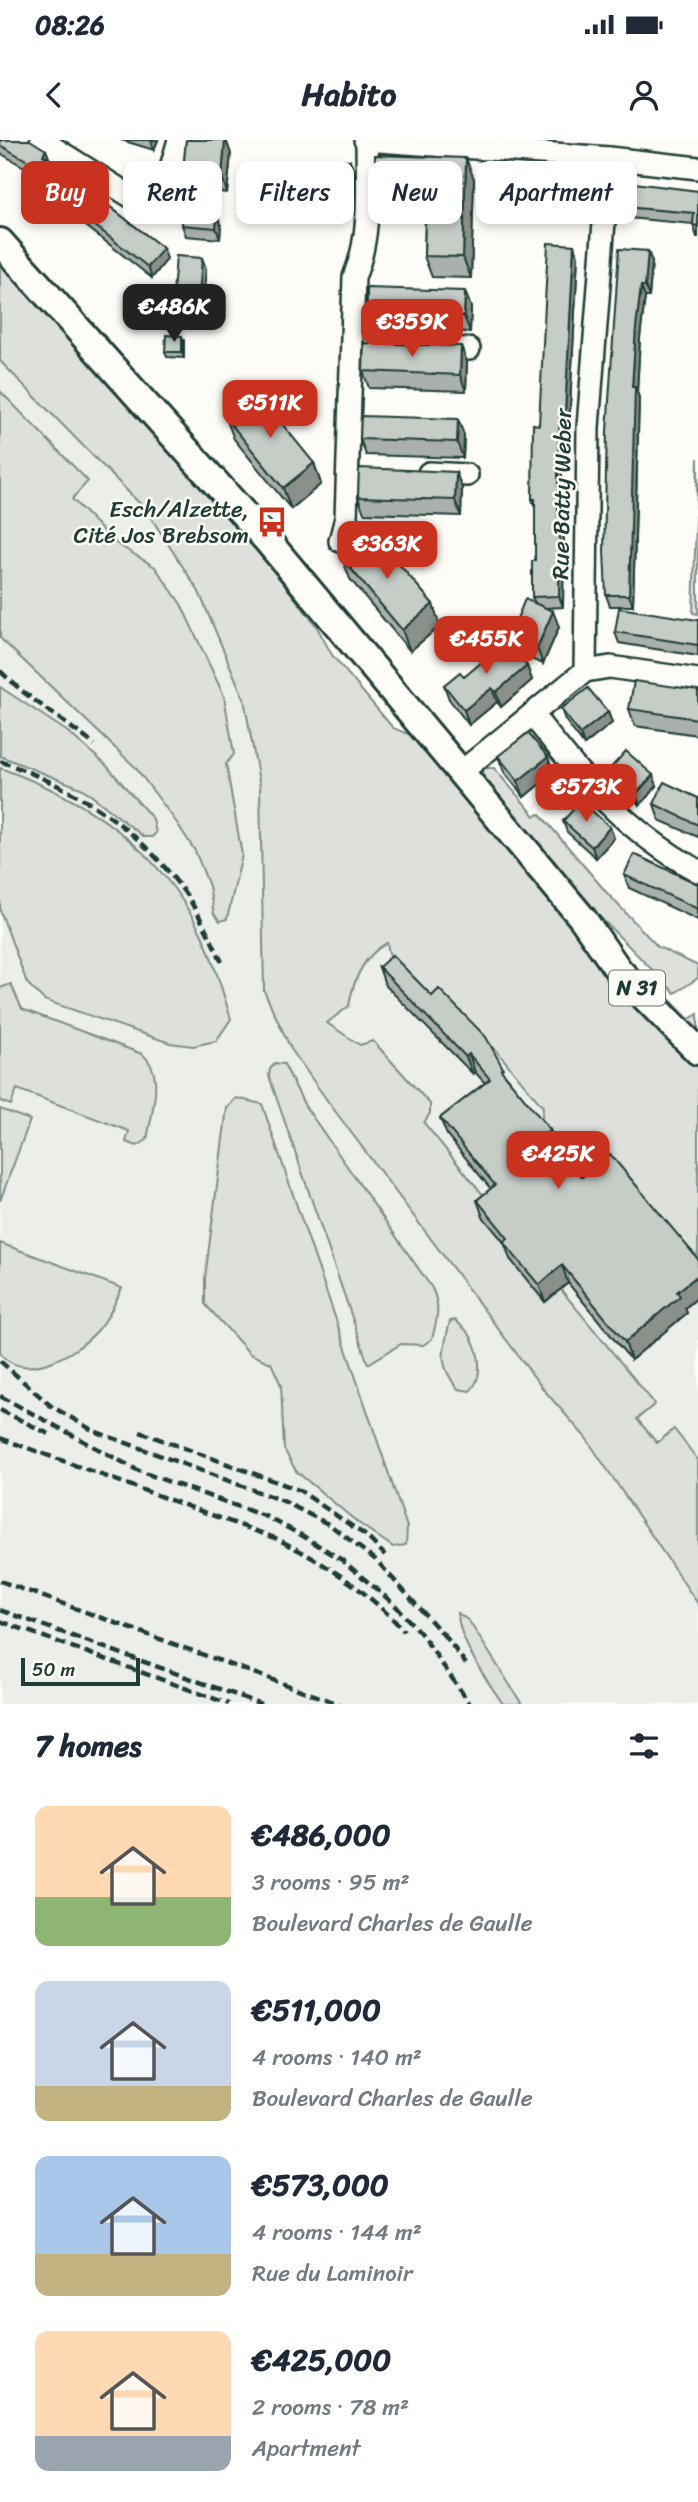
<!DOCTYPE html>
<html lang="en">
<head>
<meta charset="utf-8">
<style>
	body { margin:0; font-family:Sriracha,sans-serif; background:#f2f2f3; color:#1f2937; height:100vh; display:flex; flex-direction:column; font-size:26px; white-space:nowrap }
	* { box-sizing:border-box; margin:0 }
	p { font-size:23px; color:#747a83 }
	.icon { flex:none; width:38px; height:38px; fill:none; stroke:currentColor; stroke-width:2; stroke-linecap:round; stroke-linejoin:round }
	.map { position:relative; height:1564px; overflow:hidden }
	.details { display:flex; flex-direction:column; background:#fff; flex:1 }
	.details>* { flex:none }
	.banner { position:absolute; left:21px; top:21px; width:656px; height:63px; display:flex; gap:14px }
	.scale { position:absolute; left:21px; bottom:18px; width:119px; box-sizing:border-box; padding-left:7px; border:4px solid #1f3d34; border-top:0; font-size:19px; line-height:24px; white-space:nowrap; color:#1f3d34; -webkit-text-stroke:5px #fdfcf7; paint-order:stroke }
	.price { position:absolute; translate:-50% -60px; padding:0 16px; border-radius:14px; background:#c8321e; color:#fff; font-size:23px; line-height:46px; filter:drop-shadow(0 2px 4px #0008) }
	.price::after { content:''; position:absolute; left:50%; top:42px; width:21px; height:16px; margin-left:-10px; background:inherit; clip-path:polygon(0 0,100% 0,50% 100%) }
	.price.current { background:#222; color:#fff }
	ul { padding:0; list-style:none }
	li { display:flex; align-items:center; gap:21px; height:175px; padding:0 35px }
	li span { display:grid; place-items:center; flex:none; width:196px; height:140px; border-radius:14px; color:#555 }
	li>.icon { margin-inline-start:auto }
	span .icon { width:84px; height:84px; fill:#fffc; stroke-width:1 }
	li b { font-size:30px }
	h2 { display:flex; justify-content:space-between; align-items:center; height:84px; padding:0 35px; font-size:30px }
	.chip { padding:0 24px; border-radius:14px; background:#fff; box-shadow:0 4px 10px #0003; font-size:24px; line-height:63px }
	.chip.current { background:#c8321e; color:#fff }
	.status { display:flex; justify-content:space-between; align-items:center; height:49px; padding:0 35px; background:#fff; direction:ltr }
	.status svg { height:19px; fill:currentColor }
	header { display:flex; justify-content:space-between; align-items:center; height:91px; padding:0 35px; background:#fff; font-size:32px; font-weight:700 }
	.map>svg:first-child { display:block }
</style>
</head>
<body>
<div class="status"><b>08:26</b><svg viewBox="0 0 49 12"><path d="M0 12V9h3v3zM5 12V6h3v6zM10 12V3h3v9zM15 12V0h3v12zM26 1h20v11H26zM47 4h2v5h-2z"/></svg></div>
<header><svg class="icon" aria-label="back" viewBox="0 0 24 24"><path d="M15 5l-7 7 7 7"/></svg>Habito<svg class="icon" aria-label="person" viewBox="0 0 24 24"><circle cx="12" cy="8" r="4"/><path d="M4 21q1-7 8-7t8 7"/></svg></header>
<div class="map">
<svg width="698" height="1564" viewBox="0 0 698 1564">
	<rect width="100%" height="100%" fill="#fdfcf7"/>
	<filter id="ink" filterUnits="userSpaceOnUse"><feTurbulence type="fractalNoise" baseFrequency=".0143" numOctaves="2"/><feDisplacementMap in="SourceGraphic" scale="14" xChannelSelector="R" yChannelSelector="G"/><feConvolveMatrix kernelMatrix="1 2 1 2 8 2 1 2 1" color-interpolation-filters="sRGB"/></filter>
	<g filter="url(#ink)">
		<polygon fill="#eceee9" points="0,203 171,378 698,1014 698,1564 0,1564"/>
		<g fill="#dde0db" stroke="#7e8e88" stroke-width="2">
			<path d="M0 124 255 406 317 487 332 515 393 588 411 595 632 843 644 833 689 879 698 874V1116L688 1108 620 1034 585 1004 560 1009 541 985 543 967 495 909 460 875 442 871 395 822 389 813 387 803C363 816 353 840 349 866L327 883 360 905 373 901 430 964V973L424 983 655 1264 637 1279 657 1303 674 1289 698 1320V1464L586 1298 544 1250 329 963 291 909 264 851 260 647 244 559 199 452 146 370 0 221Z"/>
			<polygon points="0,251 88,341 72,359 114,402 155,427 181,464 224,556 234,614 226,624 242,715 227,779 220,781 214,774 209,746 195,711 177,683 135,627 0,498"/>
			<polygon points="698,318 698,474 693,473"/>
			<polygon points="0,547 68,592 106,625 153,679 156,693 152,697 144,697 83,649 0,616"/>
			<path d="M0 628C87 659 159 708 201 793 214 820 222 850 231 879L216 901 193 906 170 903 44 860 27 843 0 770Z"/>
			<polygon points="482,628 494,628 535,676 540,674 607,753 658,807 698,826 698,838 675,853 588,765 483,637"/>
			<path d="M11 844 22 869 142 914C166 933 151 974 147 1000L137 1006 126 1002 129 991 17 949 11 965 0 961V848Z"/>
			<path d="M275 923 284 924 305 966 432 1148C441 1167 437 1180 432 1199L423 1205 401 1204 368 1224 269 936 270 929Z"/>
			<polygon points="236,958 262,964 407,1387 406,1405 393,1407 357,1382 296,1331 284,1309 281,1245 271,1223 250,1214 205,1164 205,1138 227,968"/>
			<polygon points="0,969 30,980 0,1061"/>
			<path d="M0 1103 122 1148C115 1163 108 1179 97 1191 77 1214 24 1244 0 1213Z"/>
			<path d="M455 1180C460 1185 468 1190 471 1197 480 1213 484 1238 470 1251L458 1249C437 1223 443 1212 450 1181Z"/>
			<path d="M458 1473 469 1481 522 1564H503C487 1541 458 1500 458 1473Z"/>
		</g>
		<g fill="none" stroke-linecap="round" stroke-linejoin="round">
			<g stroke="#1f3d34" stroke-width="26">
				<g id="minor">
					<polyline points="41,0 135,59 152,64 163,55 179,0"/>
					<polyline points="365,0 609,18 698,28"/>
					<polyline points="433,208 469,209"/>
					<polyline points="429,333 467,335"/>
					<path d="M340 401 346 378 354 137C372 94 367 46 367 0"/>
					<polyline points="585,531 610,527 698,540"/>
					<path d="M532 574C582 639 624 690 698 731"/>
					<polyline points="460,633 585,531 588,287 609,18"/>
				</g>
			</g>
			<g stroke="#1f3d34" stroke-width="32">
				<polyline id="major" points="0,102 266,399 583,779 619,831 698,911"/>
			</g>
			<use href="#minor" stroke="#fdfcf7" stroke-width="21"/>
			<use href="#major" stroke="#fdfcf7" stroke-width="26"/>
			<g stroke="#1f3d34" stroke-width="4.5" stroke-dasharray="10 5" stroke-linecap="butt">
				<polyline points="0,531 22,551 95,605"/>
				<path d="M0 621C79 650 138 686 187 756 201 777 211 800 222 822"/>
				<polyline points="0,1221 51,1266 94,1291 283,1361 330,1385 376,1420 449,1501"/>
				<polyline points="0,1256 139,1331 267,1377 303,1396 342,1420 394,1464 422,1495 470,1564"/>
				<polyline points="0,1270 49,1294"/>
				<polyline points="140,1292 299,1350 365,1395 385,1415"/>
				<path d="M0 1298 275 1398C324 1422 367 1450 404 1491"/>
				<polyline points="0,1441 339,1564"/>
				<polyline points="0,1470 261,1564"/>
				<polyline points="0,1481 229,1564"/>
				<polyline points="443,1493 466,1524"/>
			</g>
		</g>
		<g fill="#aab0ab" stroke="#1f3d34" stroke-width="2">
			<polygon points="0,0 46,10 50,20 163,108 167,119 152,138 44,53 39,42 43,38 0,13"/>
			<polygon points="121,0 158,0 154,10"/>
			<polygon points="186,0 226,0 231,14 227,53 189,49 183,32"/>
			<polygon points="354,31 354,55 323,53 319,42"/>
			<polygon points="581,38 585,49 584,73 498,70 494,59"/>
			<polygon points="474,39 471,138 432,137 424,116 425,76 382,75 374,54"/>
			<polygon points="698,51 693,84 628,78 624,67"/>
			<polygon points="182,85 221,85 220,99 186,96"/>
			<polygon points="693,85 698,86 698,97 697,97"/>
			<polygon points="619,109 652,122 649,157 645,157 640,198 637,252 639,258 633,466 610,466 606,455"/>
			<polygon points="578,116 569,284 564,284 562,328 562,380 564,387 563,467 546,468 559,487 543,524 516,513 510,496 535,463 532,457 535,421 535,368 532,359 539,285"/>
			<polygon points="202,118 206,129 203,167 177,165 173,154"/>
			<polygon points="471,167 470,192 372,189 367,173"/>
			<polygon points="184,201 184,218 167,217 165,212"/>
			<polygon points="461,206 467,222 466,251 369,248 363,231"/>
			<polygon points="226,278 314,323 321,344 291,369 234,299"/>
			<polygon points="464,295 463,318 366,315 360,299"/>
			<polygon points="462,348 461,376 364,373 358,357"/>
			<polygon points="342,418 440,486 410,511 350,439"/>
			<polygon points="698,480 698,516 619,503 615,492"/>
			<polygon points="527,526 532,540 501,567 497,562 469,585 449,559 444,545 464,537"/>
			<polygon points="698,550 698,595 635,586 629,569"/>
			<polygon points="561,569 608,572 612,583 584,605 565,580"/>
			<polygon points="498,616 548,617 553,633 524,657 504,632"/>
			<polygon points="609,630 657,646 640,665 613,641"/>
			<polygon points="698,658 698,697 659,680 654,664"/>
			<polygon points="563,681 610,687 614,698 596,718 567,692"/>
			<polygon points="624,735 698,744 698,780 629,748"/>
			<polygon points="379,827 507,937 557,1007 553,1010 571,1030 582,1037 698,1119 698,1157 685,1168 687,1173 631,1220 568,1143 545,1162 510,1119 504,1102 483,1077 477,1060 491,1049 447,995 440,978 485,943 475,932 473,934 385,845"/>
		</g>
		<g fill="#8b908b" stroke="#1f3d34" stroke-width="2">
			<polygon points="151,0 158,0 154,10"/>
			<polygon points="225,0 226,0 231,14 227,53 222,36"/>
			<polygon points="46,10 50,21 43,15"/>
			<polygon points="466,18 474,39 471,138 463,117"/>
			<polygon points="350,20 354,31 354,55 350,44"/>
			<polygon points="581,38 585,49 584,73 580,62"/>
			<polygon points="217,74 221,85 220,99 216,88"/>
			<polygon points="574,105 578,116 569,284 565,273"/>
			<polygon points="163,108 167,119 152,138 148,127"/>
			<polygon points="648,111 652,122 649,157 645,146"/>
			<polygon points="202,118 206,129 203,167 199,156"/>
			<polygon points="641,146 645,157 640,198 637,252 639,258 633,466 629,455 632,247 636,187"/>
			<polygon points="465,151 471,167 470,192 464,176"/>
			<polygon points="182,196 184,201 184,218 182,212"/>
			<polygon points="461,206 467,222 466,251 460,235"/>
			<polygon points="560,272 564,284 562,328 562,380 564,387 563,467 559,456 558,376 558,317"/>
			<polygon points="458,279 464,295 463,318 457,302"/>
			<polygon points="314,323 321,344 291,369 283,348"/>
			<polygon points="456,332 462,348 461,376 455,360"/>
			<polygon points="433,464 440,486 410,511 402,490"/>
			<polygon points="553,471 559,487 543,524 537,508"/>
			<polygon points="527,526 532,540 501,567 496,552"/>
			<polygon points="492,548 497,562 469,585 464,570"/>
			<polygon points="608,572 612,583 584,605 580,594"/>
			<polygon points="548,617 553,633 524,657 518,641"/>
			<polygon points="653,635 657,646 640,665 636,654"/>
			<polygon points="610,687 614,698 596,718 592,707"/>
			<polygon points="469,914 475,932 473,934 466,917"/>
			<polygon points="550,990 557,1007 548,1014 542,997"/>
			<polygon points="562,1125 568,1143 545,1162 539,1145"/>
			<polygon points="698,1135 698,1157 685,1168 687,1173 631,1220 625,1202 677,1152"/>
		</g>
		<g fill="#c6cdc7" stroke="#1f3d34" stroke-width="2">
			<polygon points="0,0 30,0 46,10 43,15 163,108 148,127 39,42 47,32 0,5"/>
			<polygon points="186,0 225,0 222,36 183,32"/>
			<polygon points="375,15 466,18 463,117 424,116 426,56 374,54"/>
			<polygon points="320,19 350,20 350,44 319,42"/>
			<polygon points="495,32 581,38 580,62 494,59"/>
			<polygon points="626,42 698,51 698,86 693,85 694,73 624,67"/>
			<polygon points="183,70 217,74 216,88 182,85"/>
			<polygon points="548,103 574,105 565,273 560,272 558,317 558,376 560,376 559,456 532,457 532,421 535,421 535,359 532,359 533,284 539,285"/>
			<polygon points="619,109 648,111 645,146 641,146 636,187 632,247 635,247 629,455 606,455 604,411 607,291"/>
			<polygon points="176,116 202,118 199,156 173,154"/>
			<polygon points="367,148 465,151 464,176 367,173"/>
			<polygon points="166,195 182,196 182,212 165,212"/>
			<polygon points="364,203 461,206 460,235 363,231"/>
			<polygon points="257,253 314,323 283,348 226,278"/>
			<polygon points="361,276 458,279 457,302 360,299"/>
			<polygon points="359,328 456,332 455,360 358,357"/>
			<polygon points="372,392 433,464 402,490 342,418"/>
			<polygon points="525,459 553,471 537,508 510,496"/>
			<polygon points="619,468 698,480 698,505 615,492"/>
			<polygon points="506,502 527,526 496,552 492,548 464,570 444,545 460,532 464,537"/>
			<polygon points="634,541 698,550 698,579 629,569"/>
			<polygon points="588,548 608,572 580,594 561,569"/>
			<polygon points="528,593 548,617 518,641 498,616"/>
			<polygon points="626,611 653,635 636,654 609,630"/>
			<polygon points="664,642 698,658 698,685 654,664"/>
			<polygon points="581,661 610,687 592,707 563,681"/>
			<polygon points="634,714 698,744 698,769 624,735"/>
			<polygon points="392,815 432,856 439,849 486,897 503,928 501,930 550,990 542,997 571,1030 574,1027 582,1037 610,1014 698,1119 698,1135 677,1152 680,1156 625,1202 562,1125 539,1145 503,1102 508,1098 477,1060 495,1045 440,978 490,939 469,914 466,917 379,827"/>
		</g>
	</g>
	<defs>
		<g id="bus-bare" transform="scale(2.415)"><path d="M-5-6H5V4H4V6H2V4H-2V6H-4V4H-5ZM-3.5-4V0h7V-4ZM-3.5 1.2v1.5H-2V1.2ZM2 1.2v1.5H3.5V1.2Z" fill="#c8321e" stroke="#fdfcf7" stroke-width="2.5" paint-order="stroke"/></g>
	</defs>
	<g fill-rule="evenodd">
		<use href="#bus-bare" x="272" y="382"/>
	</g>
	<g text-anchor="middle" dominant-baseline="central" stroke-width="5" stroke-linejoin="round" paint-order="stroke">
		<rect fill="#fdfcf7" stroke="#62766e" stroke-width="2" x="609" y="830.5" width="56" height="35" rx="5"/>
		<g font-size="21" font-weight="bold" fill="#1f3d34">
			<text x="637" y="848">N 31</text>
		</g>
		<g font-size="23" fill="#1f3d34" stroke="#fdfcf7">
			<text transform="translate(562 354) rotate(-89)">Rue Batty Weber</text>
		</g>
		<g font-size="23" fill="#1f3d34" stroke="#fdfcf7" text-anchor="end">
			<text x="249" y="369">Esch/Alzette,<tspan x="249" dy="26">Cité Jos Brebsom</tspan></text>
		</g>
	</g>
</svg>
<div class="scale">50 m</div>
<b class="price current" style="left:174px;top:204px">€486K</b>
<b class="price" style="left:412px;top:219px">€359K</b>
<b class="price" style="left:270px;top:300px">€511K</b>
<b class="price" style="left:387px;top:441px">€363K</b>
<b class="price" style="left:486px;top:536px">€455K</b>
<b class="price" style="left:586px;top:684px">€573K</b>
<b class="price" style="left:558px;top:1051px">€425K</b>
<div class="banner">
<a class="chip current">Buy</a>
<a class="chip">Rent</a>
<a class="chip">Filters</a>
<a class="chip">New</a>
<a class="chip">Apartment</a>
</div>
</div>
<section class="details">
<h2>7 homes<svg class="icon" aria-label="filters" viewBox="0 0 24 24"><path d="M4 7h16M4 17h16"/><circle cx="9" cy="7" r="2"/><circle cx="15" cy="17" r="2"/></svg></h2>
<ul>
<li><span style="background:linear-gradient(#ffd9b3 65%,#8fb573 0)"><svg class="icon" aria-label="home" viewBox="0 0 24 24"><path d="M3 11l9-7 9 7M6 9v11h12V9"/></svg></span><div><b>€486,000</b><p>3 rooms · 95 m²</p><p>Boulevard Charles de Gaulle</p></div></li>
<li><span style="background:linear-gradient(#c9d6e8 75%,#c2b280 0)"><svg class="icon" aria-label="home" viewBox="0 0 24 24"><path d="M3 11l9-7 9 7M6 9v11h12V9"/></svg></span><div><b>€511,000</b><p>4 rooms · 140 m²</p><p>Boulevard Charles de Gaulle</p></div></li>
<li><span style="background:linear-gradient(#a9c7e8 70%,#c2b280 0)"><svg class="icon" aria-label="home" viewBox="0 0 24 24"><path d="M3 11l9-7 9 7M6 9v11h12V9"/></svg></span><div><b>€573,000</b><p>4 rooms · 144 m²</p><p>Rue du Laminoir</p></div></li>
<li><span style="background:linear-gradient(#ffd9b3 75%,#9aa5b1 0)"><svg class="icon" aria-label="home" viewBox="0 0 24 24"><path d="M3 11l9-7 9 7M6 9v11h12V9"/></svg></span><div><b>€425,000</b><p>2 rooms · 78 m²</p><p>Apartment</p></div></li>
</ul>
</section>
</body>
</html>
